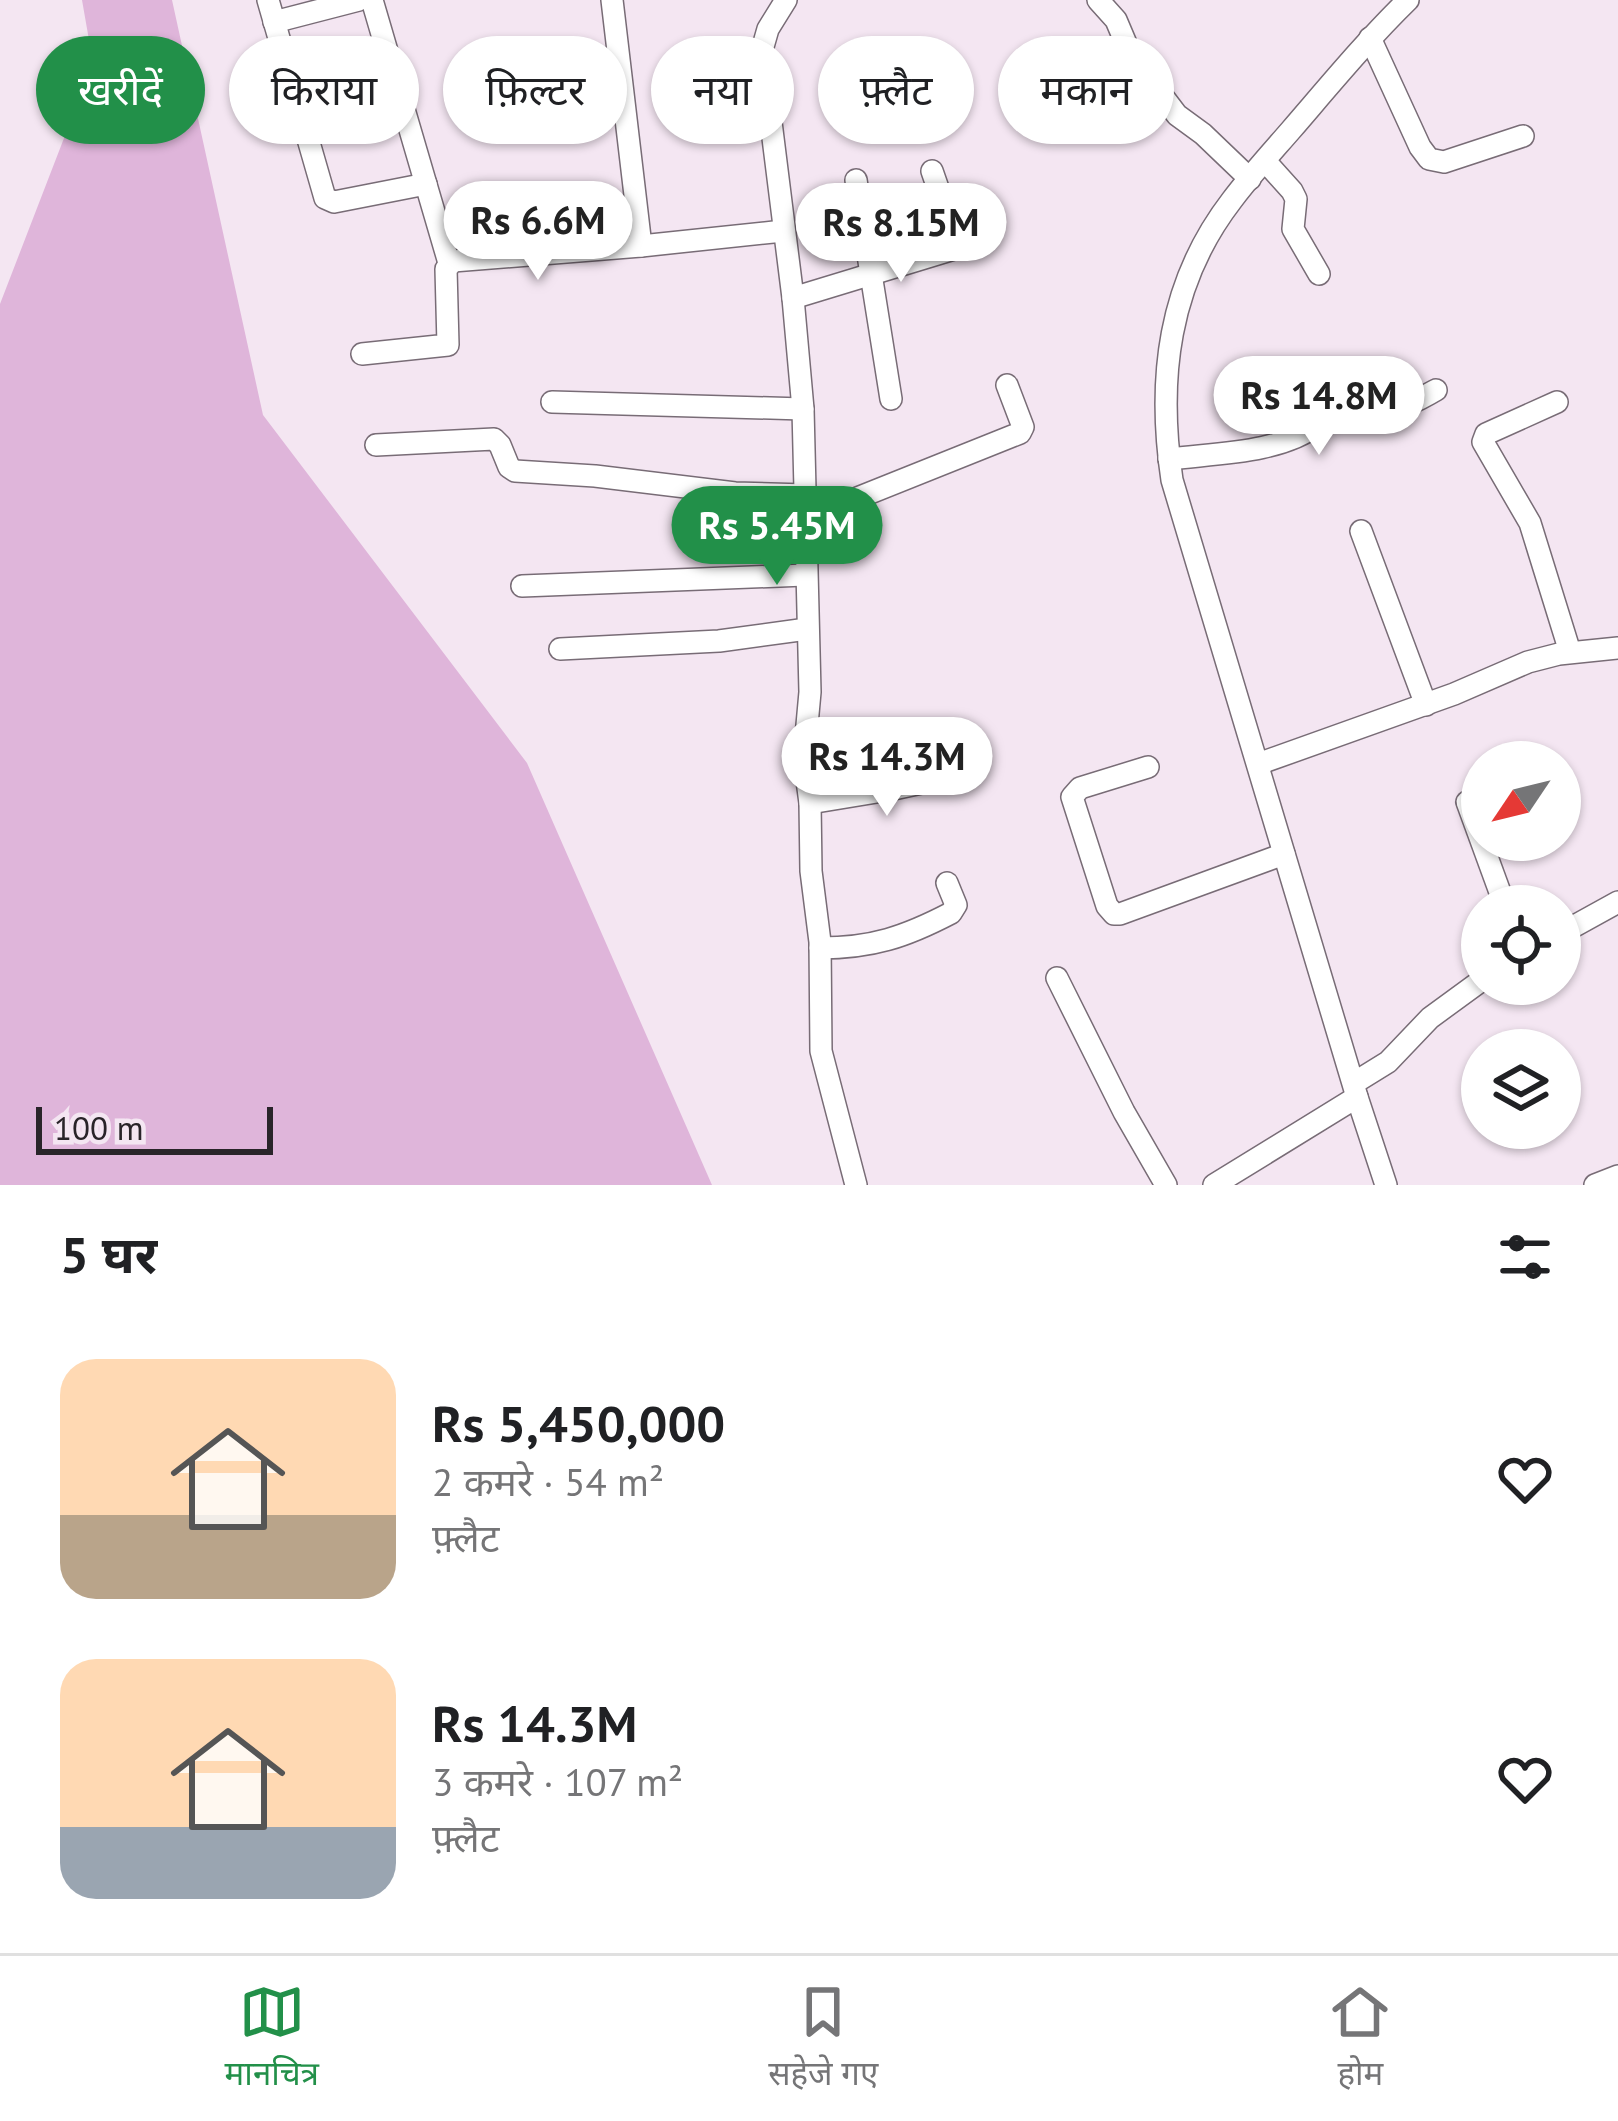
<!DOCTYPE html>
<html lang="hi">
<head>
<meta charset="utf-8">
<style>
	body { margin:0; font-family:"PT Sans","Noto Sans Devanagari",sans-serif; background:#f2f2f2; color:#202124; height:100vh; display:flex; flex-direction:column; font-size:45px; white-space:nowrap }
	* { box-sizing:border-box; margin:0 }
	p { font-size:39px; color:#757577 }
	.icon { flex:none; width:66px; height:66px; fill:none; stroke:currentColor; stroke-width:2; stroke-linecap:round; stroke-linejoin:round }
	.map { position:relative; height:1185px; overflow:hidden }
	.side { display:flex; flex-direction:column; background:#fff; flex:1 }
	.side>* { flex:none }
	.banner { position:absolute; left:36px; top:36px; width:1548px; height:108px; display:flex; gap:24px }
	.needle { width:78px; rotate:235deg }
	.tools { position:absolute; left:1461px; top:741px; display:grid; gap:24px }
	.tools a { display:grid; place-items:center; width:120px; height:120px; border-radius:50%; background:#fff; box-shadow:0 3px 9px #0004; font-size:60px }
	.scale { position:absolute; left:36px; bottom:30px; width:237px; box-sizing:border-box; padding-left:12px; border:6px solid #292429; border-top:0; font-size:33px; line-height:42px; white-space:nowrap; color:#292429; -webkit-text-stroke:9px #f4e6f2; paint-order:stroke }
	.price { position:absolute; translate:-50% -102px; padding:0 27px; border-radius:42px; background:#fff; color:#222; font-size:39px; line-height:78px; filter:drop-shadow(0 3px 6px #0008) }
	.price::after { content:''; position:absolute; left:50%; top:72px; width:36px; height:27px; margin-left:-18px; background:inherit; clip-path:polygon(0 0,100% 0,50% 100%) }
	.price.current { background:#229049; color:#fff }
	ul { padding:0; list-style:none }
	li { display:flex; align-items:center; gap:36px; height:300px; padding:0 60px }
	li span { display:grid; place-items:center; flex:none; width:336px; height:240px; border-radius:36px; color:#555 }
	li>.icon { margin-inline-start:auto }
	span .icon { width:144px; height:144px; fill:#fffc; stroke-width:1 }
	li b { font-size:51px }
	h2 { display:flex; justify-content:space-between; align-items:center; height:144px; padding:0 60px; font-size:51px }
	.chip { padding:0 42px; border-radius:54px; background:#fff; box-shadow:0 3px 9px #0004; font-size:42px; line-height:108px }
	.chip.current { background:#229049; color:#fff }
	.menu { display:flex; justify-content:space-around; align-items:center; height:168px; border-top:3px solid #e0e0e0; background:#fff; font-size:33px; color:#757577 }
	.menu a { display:grid; justify-items:center; gap:6px }
	.menu .current { color:#229049 }
	.map>svg:first-child { display:block }
</style>
</head>
<body>
<div class="map">
<svg width="1618" height="1185" viewBox="0 0 1618 1185">
	<rect width="100%" height="100%" fill="#f4e6f2"/>
	<polygon fill="#dfb5da" points="82,0 172,0 263,415 527,763 712,1185 0,1185 0,304 93,63"/>
	<g fill="none" stroke-linecap="round" stroke-linejoin="round">
		<g stroke="#786c76" stroke-width="24">
			<g id="minor">
				<polyline points="268,0 325,198 334,202 426,184"/>
				<polyline points="372,0 449,263"/>
				<polyline points="612,0 641,246"/>
				<polyline points="786,0 768,29 762,50 793,298 803,409 810,692 804,758 810,803 811,871 820,942 821,1051 856,1185"/>
				<polyline points="1098,0 1116,20 1141,79 1158,90 1177,115 1203,134 1250,179"/>
				<polyline points="274,22 359,0"/>
				<polyline points="1370,38 1420,147 1429,159 1444,162 1523,136"/>
				<polyline points="1265,161 1292,191 1296,199 1293,229 1319,274"/>
				<polyline points="856,180 891,399"/>
				<polyline points="793,298 954,249 957,243 932,171"/>
				<polyline points="362,354 448,345 446,269 453,261 641,246 783,231"/>
				<polyline points="552,402 803,409"/>
				<polyline points="1557,402 1486,434 1483,442 1530,523 1570,652"/>
				<polyline points="376,445 494,439 500,445 509,467 515,471 595,476 735,493 806,495"/>
				<path d="M1169 459C1217 453 1278 454 1319 424 1334 413 1346 397 1361 385 1367 389 1371 395 1376 400 1394 417 1419 399 1436 390"/>
				<polyline points="805,519 1020,433 1023,427 1007,385"/>
				<polyline points="1361,531 1426,705"/>
				<polyline points="522,586 805,575"/>
				<polyline points="560,649 719,641 807,629"/>
				<polyline points="1258,764 1454,694 1528,662 1559,654 1618,648"/>
				<polyline points="1148,767 1080,788 1072,797 1107,906 1114,914 1120,914 1284,854"/>
				<polyline points="1467,802 1505,906"/>
				<polyline points="810,803 889,790 954,776"/>
				<polyline points="1560,934 1618,902"/>
				<path d="M820 948C872 948 905 937 951 913L956 905 947 883"/>
				<polyline points="1057,978 1124,1112 1166,1185"/>
				<polyline points="1354,1083 1388,1062 1430,1018 1482,980"/>
				<polyline points="1214,1185 1357,1097"/>
				<path d="M1386 1185 1357 1097 1172 480C1157 379 1168 283 1232 200 1250 176 1271 153 1291 130 1329 86 1366 41 1408 0"/>
				<polyline points="1595,1185 1618,1176"/>
			</g>
		</g>
		<use href="#minor" stroke="#fff" stroke-width="21"/>
	</g>
</svg>
<div class="tools">
<a><svg class="needle" viewBox="-14 -14 28 28"><path d="M0-13l5 13h-10z" fill="#e53935"/><path d="M0 13l5-13h-10z" fill="#757577"/></svg></a>
<a><svg class="icon" aria-label="locate" viewBox="0 0 24 24"><circle cx="12" cy="12" r="6"/><path d="M12 2v4M12 18v4M2 12h4M18 12h4"/></svg></a>
<a><svg class="icon" aria-label="layers" viewBox="0 0 24 24"><path d="M12 4l9 5-9 5-9-5zM3 14l9 5 9-5"/></svg></a>
</div>
<div class="scale">100 m</div>
<b class="price" style="left:538px;top:283px">Rs 6.6M</b>
<b class="price" style="left:901px;top:285px">Rs 8.15M</b>
<b class="price" style="left:1319px;top:458px">Rs 14.8M</b>
<b class="price current" style="left:777px;top:588px">Rs 5.45M</b>
<b class="price" style="left:887px;top:819px">Rs 14.3M</b>
<div class="banner">
<a class="chip current">खरीदें</a>
<a class="chip">किराया</a>
<a class="chip">फ़िल्टर</a>
<a class="chip">नया</a>
<a class="chip">फ़्लैट</a>
<a class="chip">मकान</a>
</div>
</div>
<section class="side">
<h2>5 घर<svg class="icon" aria-label="filters" viewBox="0 0 24 24"><path d="M4 7h16M4 17h16"/><circle cx="9" cy="7" r="2"/><circle cx="15" cy="17" r="2"/></svg></h2>
<ul>
<li><span style="background:linear-gradient(#ffd9b3 65%,#b9a48a 0)"><svg class="icon" aria-label="home" viewBox="0 0 24 24"><path d="M3 11l9-7 9 7M6 9v11h12V9"/></svg></span><div><b>Rs 5,450,000</b><p>2 कमरे · 54 m²</p><p>फ़्लैट</p></div><svg class="icon" aria-label="heart" viewBox="0 0 24 24"><path d="M12 20l-8-8c-3-5 5-10 8-4 3-6 11-1 8 4z"/></svg></li>
<li><span style="background:linear-gradient(#ffd9b3 70%,#9aa5b1 0)"><svg class="icon" aria-label="home" viewBox="0 0 24 24"><path d="M3 11l9-7 9 7M6 9v11h12V9"/></svg></span><div><b>Rs 14.3M</b><p>3 कमरे · 107 m²</p><p>फ़्लैट</p></div><svg class="icon" aria-label="heart" viewBox="0 0 24 24"><path d="M12 20l-8-8c-3-5 5-10 8-4 3-6 11-1 8 4z"/></svg></li>
</ul>
</section>
<nav class="menu">
<a class="current"><svg class="icon" aria-label="map" viewBox="0 0 24 24"><path d="M3 6l6-2 6 2 6-2v14l-6 2-6-2-6 2zM9 4v14M15 6v14"/></svg>मानचित्र</a>
<a><svg class="icon" aria-label="saved" viewBox="0 0 24 24"><path d="M7 4h10v16l-5-4-5 4z"/></svg>सहेजे गए</a>
<a><svg class="icon" aria-label="home" viewBox="0 0 24 24"><path d="M3 11l9-7 9 7M6 9v11h12V9"/></svg>होम</a>
</nav>
</body>
</html>
